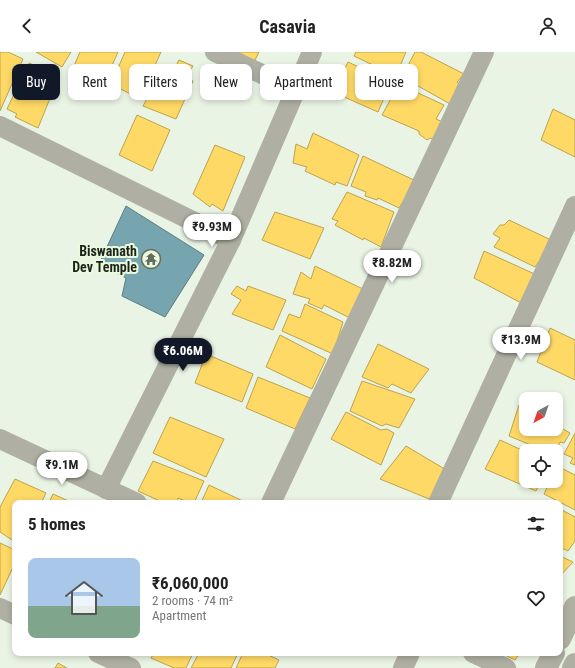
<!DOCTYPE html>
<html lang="en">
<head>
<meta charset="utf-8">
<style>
	body { margin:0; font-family:"Roboto Condensed",sans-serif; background:#f6f6f6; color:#222; height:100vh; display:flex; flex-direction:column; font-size:15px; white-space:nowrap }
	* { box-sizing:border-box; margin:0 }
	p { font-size:13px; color:#767676 }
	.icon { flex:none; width:22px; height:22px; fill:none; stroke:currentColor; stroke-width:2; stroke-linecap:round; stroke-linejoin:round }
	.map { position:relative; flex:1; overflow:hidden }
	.side { position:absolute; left:12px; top:448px; width:551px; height:156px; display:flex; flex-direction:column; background:#fff; border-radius:8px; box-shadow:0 2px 6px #0003 }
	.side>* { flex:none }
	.guide { position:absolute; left:12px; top:12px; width:551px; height:36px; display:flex; gap:8px }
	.needle { width:26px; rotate:220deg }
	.tools { position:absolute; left:519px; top:340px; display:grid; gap:8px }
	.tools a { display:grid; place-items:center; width:44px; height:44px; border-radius:8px; background:#fff; box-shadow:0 2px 6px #0003; font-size:20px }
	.price { position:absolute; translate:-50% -34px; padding:0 9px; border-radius:14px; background:#fff; color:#222; font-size:13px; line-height:26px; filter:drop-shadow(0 1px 2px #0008) }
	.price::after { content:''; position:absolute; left:50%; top:24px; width:12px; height:9px; margin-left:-6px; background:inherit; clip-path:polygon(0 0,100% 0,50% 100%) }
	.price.selected { background:#111827; color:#fff }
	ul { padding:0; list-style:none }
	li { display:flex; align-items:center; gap:12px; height:100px; padding:0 16px }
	li span { display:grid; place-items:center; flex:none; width:112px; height:80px; border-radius:8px; color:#555 }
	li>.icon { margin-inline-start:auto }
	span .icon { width:48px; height:48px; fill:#fffc; stroke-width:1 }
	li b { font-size:17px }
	h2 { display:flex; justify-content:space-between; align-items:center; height:48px; padding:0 16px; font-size:17px }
	.chip { padding:0 14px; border-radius:8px; background:#fff; box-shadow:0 2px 6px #0003; font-size:14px; line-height:36px }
	.chip.selected { background:#111827; color:#fff }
	header { display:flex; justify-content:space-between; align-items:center; height:52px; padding:0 16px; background:#fff; font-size:18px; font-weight:700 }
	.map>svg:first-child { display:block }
</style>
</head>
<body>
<header><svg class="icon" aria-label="back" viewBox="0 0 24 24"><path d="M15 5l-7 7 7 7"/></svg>Casavia<svg class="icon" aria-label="person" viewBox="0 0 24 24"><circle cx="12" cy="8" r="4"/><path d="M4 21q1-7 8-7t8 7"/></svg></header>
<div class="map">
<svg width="575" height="616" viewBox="0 0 575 616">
	<rect width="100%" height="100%" fill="#eaf4e4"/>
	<g fill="#ffd966" stroke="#bca34f">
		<polygon points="0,0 8,0 23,7 0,59"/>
		<polygon points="36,0 71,0 62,15"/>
		<polygon points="80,0 118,0 101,38 70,23"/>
		<polygon points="125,0 161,0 140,47 111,32"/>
		<polygon points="223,0 259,0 252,14"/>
		<polygon points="356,0 406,0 396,24 354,4"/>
		<polygon points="415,0 421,0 464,22 457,30 463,34 452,53 402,25"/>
		<polygon points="179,8 193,14 186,26 193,29 176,67 143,54 164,15 173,19"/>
		<polygon points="348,10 391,30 378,60 333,40"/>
		<polygon points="29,11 59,24 38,76 15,65 17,62 7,57"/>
		<polygon points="399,32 444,53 436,67 445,71 436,88 430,86 427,88 419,82 419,79 382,63"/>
		<polygon points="553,57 575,68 575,105 541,88"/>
		<polygon points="137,63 170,78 152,119 119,103"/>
		<polygon points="313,81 359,103 347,134 336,130 335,133 305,119 307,115 293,111 296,92 307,97"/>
		<polygon points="215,93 245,105 223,159 212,152 210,155 193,142"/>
		<polygon points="363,104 416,129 399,156 378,146 377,148 365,144 366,140 351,134"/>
		<polygon points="347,140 394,160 381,195 364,186 363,188 335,173 338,169 332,167"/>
		<polygon points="275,160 324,176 310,207 262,188"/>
		<polygon points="509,168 553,189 535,215 494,195 500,186 493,182 500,173 504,173"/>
		<polygon points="484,199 539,224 525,253 474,226"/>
		<polygon points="315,214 365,238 350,266 324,253 322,257 308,251 310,247 293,242 301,220 311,227"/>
		<polygon points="237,234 246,239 248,234 286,248 273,278 232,262 241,248 231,242"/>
		<polygon points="305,252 343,270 333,302 282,279 289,262 300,266"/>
		<polygon points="550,276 575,288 575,328 537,310"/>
		<polygon points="280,283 326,307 312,337 266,315"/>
		<polygon points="378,292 429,317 411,341 392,332 388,336 362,325"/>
		<polygon points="206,302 253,322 242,350 195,331"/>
		<polygon points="258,325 310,346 295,377 246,356"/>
		<polygon points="362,329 415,347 399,376 386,372 382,374 350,359"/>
		<polygon points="519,353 526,357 526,377 556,377 556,373 570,381 564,391 560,390 556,399 545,399 509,384"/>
		<polygon points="346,360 381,378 387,377 394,381 381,413 331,387"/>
		<polygon points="170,365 224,387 206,425 153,401"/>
		<polygon points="575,381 575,413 570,411 573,406 564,402"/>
		<polygon points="500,388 526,400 526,429 541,429 536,439 485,417"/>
		<polygon points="406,394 448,419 434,449 380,427"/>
		<polygon points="153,409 204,429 194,451 190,451 178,446 177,451 164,451 138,439"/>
		<polygon points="557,414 575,423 575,458 544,442 550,429 556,429"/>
		<polygon points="15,427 46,441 41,451 15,451 15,490 0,480 0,455"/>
		<polygon points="209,433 247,451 201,451"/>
		<polygon points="53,442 73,451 49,451"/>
		<polygon points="560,457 575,465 575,489 568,499 560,495"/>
		<polygon points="0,491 15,498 15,511 0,543"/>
		<polygon points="560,504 573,510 560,524"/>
		<polygon points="154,601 193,601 186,616 174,616 151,606"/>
		<polygon points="199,601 238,601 231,616 191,616"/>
		<polygon points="243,601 264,601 279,608 275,616 236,616"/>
		<polygon points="501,601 520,601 515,608"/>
		<polygon points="58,611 67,616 55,616"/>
	</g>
	<polygon fill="#76a5af" stroke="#5c7e82" points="126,154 204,203 165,265 122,244 126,226 99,212"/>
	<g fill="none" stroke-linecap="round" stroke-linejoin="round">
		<g stroke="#afb0a3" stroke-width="20">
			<polyline points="215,0 296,38"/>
			<polyline points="0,74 231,188 312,0"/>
			<polyline points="0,387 137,451"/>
			<polyline points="106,437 231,188"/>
			<polyline points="271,451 484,0"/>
			<polyline points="438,451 575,154"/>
			<polyline points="0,556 15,563"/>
			<polyline points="98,601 131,616"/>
			<polyline points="473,601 506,616"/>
			<polyline points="403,616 410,601"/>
		</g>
		<g stroke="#afb0a3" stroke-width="22">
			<polyline points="560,587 575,555"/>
			<polyline points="546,616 554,601"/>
			<polyline points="573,616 575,612"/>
		</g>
	</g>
	<defs>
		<g id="temple-ring" transform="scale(1)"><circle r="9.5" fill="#e9fade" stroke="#656d61" stroke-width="1.5"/><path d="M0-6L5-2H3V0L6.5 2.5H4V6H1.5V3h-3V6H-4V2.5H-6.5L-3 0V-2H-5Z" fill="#656d61"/></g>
	</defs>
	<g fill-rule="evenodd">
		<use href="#temple-ring" x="151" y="207"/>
	</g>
	<g text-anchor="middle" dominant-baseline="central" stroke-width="4" stroke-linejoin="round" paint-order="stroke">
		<g font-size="14" font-weight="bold" fill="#1e241a" stroke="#e9fade" text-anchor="end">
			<text x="137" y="199">Biswanath<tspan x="137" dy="16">Dev Temple</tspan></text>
		</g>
	</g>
</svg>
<div class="tools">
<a><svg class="needle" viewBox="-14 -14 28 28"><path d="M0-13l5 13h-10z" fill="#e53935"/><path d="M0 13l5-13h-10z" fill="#767676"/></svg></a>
<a><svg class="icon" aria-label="locate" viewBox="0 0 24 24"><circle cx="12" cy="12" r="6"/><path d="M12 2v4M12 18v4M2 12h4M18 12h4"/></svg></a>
</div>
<b class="price" style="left:212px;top:196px">₹9.93M</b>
<b class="price" style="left:392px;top:232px">₹8.82M</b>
<b class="price" style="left:521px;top:309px">₹13.9M</b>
<b class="price selected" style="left:183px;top:320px">₹6.06M</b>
<b class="price" style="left:62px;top:434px">₹9.1M</b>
<div class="guide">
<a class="chip selected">Buy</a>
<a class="chip">Rent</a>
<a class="chip">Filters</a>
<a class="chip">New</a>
<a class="chip">Apartment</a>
<a class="chip">House</a>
</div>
<section class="side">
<h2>5 homes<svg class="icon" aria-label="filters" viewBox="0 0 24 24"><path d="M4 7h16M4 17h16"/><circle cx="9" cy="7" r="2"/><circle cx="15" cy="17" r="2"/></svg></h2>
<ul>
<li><span style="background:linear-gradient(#a9c7e8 60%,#7fa58c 0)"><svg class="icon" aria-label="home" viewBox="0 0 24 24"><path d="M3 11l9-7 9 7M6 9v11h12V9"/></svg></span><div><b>₹6,060,000</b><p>2 rooms · 74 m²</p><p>Apartment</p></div><svg class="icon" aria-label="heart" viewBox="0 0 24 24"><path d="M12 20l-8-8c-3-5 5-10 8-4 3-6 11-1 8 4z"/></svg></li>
</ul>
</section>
</div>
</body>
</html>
